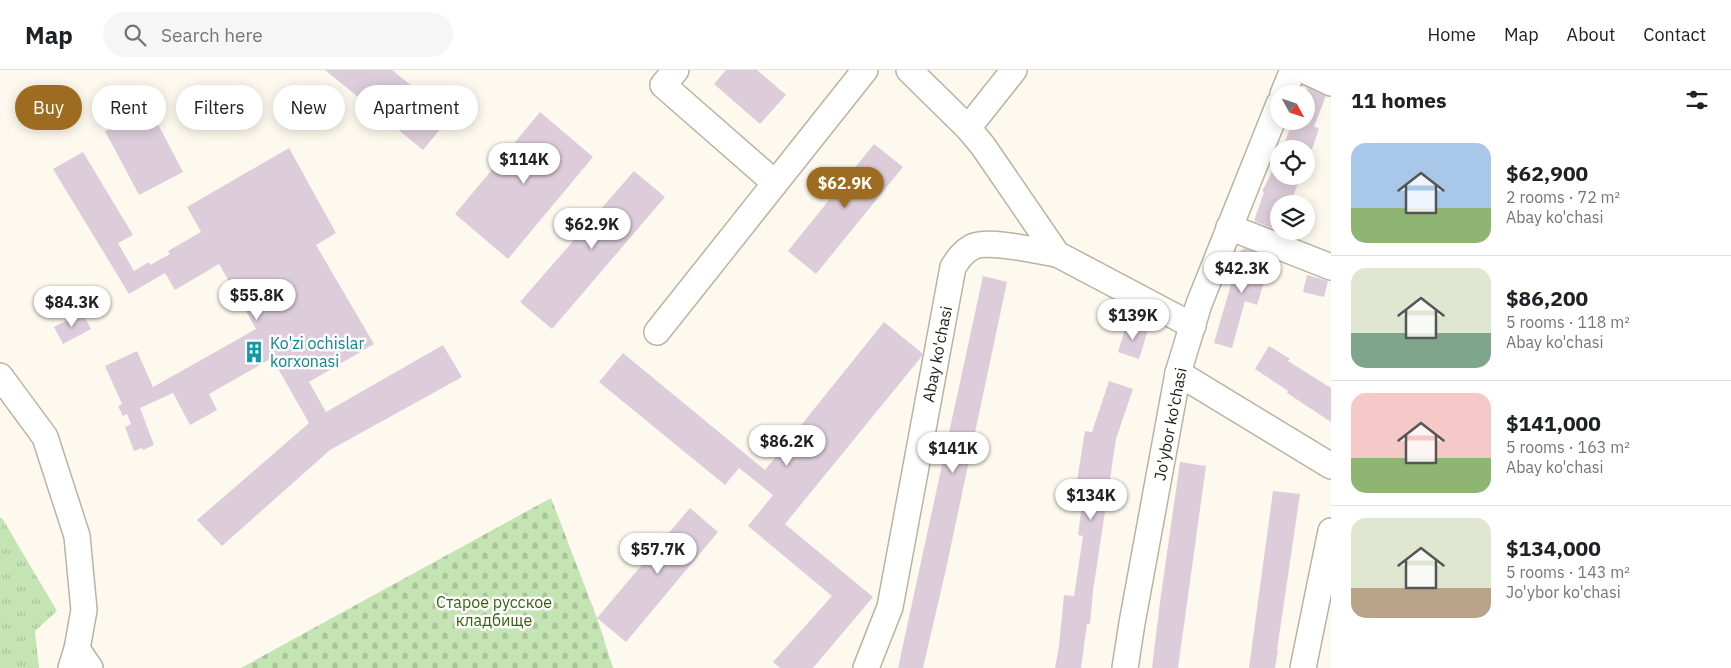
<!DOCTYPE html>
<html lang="en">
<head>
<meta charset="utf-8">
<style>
	body { margin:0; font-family:"IBM Plex Sans",sans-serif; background:#f6f6f6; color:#202124; height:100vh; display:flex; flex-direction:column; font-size:19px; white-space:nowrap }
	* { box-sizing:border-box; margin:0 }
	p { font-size:16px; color:#757577 }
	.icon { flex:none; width:28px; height:28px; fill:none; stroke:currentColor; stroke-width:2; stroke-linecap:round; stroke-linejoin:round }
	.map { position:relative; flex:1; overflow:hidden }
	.details { display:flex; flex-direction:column; background:#fff; width:400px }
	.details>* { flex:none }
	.hud { position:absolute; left:15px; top:15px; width:475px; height:45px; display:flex; gap:10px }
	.needle { width:32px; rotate:130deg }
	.buttons { position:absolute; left:1270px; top:15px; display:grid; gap:10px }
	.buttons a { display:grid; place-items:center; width:45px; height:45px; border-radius:50%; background:#fff; box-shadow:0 2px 12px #0003; font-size:25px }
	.price { position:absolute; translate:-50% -42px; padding:0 11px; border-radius:18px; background:#fff; color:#222; font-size:16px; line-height:32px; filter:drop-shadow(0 1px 2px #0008) }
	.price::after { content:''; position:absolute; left:50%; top:30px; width:15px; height:11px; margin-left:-8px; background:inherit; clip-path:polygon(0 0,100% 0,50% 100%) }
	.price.active { background:#9e6c21; color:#fff }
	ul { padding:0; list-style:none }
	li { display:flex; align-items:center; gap:15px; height:125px; padding:0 20px }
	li+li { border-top:1px solid #e0e0e0 }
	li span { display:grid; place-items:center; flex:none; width:140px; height:100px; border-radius:15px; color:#555 }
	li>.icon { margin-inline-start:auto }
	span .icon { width:60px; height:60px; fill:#fffc; stroke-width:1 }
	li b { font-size:21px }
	h2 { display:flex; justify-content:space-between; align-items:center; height:60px; padding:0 20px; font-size:21px }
	.pill { padding:0 18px; border-radius:22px; background:#fff; box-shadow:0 2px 12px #0003; font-size:18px; line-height:45px }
	.pill.active { background:#9e6c21; color:#fff }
	header { display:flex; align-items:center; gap:30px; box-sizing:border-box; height:70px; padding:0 25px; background:#fff; border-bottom:1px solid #e0e0e0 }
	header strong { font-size:24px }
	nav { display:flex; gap:28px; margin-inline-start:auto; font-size:18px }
	.search { width:350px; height:45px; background:#f6f6f6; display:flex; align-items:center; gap:12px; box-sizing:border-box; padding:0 18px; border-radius:28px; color:#757577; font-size:19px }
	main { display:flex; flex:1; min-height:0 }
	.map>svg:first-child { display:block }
</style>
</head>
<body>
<header>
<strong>Map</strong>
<div class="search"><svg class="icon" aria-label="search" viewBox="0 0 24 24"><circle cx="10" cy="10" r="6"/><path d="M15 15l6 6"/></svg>Search here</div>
<nav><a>Home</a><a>Map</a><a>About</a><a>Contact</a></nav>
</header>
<main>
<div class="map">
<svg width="1331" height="598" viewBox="0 0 1331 598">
	<defs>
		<pattern id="grass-tufts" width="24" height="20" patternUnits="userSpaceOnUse" patternTransform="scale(1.25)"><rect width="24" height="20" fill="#c5e4b3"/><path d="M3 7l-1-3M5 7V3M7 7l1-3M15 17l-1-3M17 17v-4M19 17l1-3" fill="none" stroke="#a9c399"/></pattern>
		<pattern id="cemetery-stones" width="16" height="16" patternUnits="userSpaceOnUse" patternTransform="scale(1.25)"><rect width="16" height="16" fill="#c5e4b3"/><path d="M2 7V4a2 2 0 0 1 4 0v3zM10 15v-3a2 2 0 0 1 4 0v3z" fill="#a9c399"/></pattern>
	</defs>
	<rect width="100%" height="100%" fill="#fef9ee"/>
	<polygon fill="url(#grass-tufts)" points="0,448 2,448 57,541 35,561 39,598 0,598"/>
	<polygon fill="url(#cemetery-stones)" points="551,428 597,548 613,598 241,598"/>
	<g fill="#ddcdda">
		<polygon points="325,0 392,0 450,47 423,80"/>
		<polygon points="726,0 757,0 786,25 760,54 714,14"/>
		<polygon points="1307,18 1326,26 1314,56 1319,59 1312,79 1282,79 1293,51 1306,51"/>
		<polygon points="149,37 183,102 139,125 105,61"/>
		<polygon points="540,42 593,87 508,189 455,144"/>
		<polygon points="874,74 903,97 816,204 788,181"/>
		<polygon points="289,78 336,163 316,175 374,274 309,312 326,342 443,275 462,307 330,380 222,476 197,450 309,353 272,288 209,324 217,340 190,355 173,323 140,338 154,375 143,380 142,378 134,381 125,357 131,354 127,344 123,346 118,336 122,334 105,296 137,281 153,317 256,259 219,194 175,220 165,203 129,224 53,99 83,82 133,165 118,173 134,201 149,192 150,195 170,184 168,181 201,162 187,137"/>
		<polygon points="1277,87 1279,87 1279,106 1301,106 1290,134 1279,129 1279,161 1254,151 1264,122 1262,121 1270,106"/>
		<polygon points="634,101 665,127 552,259 520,232"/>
		<polygon points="1244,178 1271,189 1257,235 1245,231 1232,278 1214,273 1241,180 1243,180"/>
		<polygon points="1307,205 1328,211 1324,227 1303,222"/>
		<polygon points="983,206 1007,212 946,499 923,598 898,598"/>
		<polygon points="82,242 91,259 63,274 54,257"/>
		<polygon points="884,252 922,283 922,286 785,454 873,527 813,598 780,598 773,592 832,526 748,456 773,425 739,398 725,415 599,312 623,283 765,400"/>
		<polygon points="1127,253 1148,260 1139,289 1118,282"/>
		<polygon points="1269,276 1290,289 1288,291 1331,318 1331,352 1287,323 1288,321 1255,299"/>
		<polygon points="1109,311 1133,319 1116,369 1093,521 1090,554 1087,554 1081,598 1055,598 1059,576 1064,525 1074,526 1083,466 1078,465 1085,412 1077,411 1085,361 1092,362"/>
		<polygon points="1180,392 1206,396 1178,598 1152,598 1160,532"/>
		<polygon points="1273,421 1300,424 1277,580 1278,580 1275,598 1249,598"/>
		<polygon points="690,438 718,462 626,572 597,548"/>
	</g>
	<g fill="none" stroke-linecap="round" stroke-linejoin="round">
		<g stroke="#bab3a2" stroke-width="28">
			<g id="minor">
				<polyline points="676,0 663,15 775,113"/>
				<polyline points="909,0 968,58 983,76 1057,184 1193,256"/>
				<polyline points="1303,0 1331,13"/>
				<polyline points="1283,24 1293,0"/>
				<polyline points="968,58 1014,0"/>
				<polyline points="1229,157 1331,197"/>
				<polyline points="657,262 865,0"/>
				<polyline points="1178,303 1331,396"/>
				<polyline points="0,306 45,367 77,466 84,540 77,579"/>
				<polyline points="71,598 77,579 90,598"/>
				<path d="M866 598 890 537 953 197C959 188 963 182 972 177 989 169 1037 181 1057 184"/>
				<polyline points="1125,598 1132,553 1178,303 1199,234 1279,34"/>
				<polyline points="1303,598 1331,461"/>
			</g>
		</g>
		<use href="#minor" stroke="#fff" stroke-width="25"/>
	</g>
	<defs>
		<g id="building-bare" transform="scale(1.725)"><path d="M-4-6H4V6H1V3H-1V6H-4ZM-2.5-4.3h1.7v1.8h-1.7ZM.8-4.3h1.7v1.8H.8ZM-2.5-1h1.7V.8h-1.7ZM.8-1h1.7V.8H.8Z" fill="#0f9aa8" stroke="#fff" stroke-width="2.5" paint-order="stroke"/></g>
	</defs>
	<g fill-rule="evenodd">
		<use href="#building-bare" x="254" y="282"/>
	</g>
	<g text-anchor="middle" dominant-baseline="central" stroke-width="5" stroke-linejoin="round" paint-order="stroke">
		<g font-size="16" fill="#0d838f" stroke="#fff" text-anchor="start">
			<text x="270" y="273">Ko'zi ochislar<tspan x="270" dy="18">korxonasi</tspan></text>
		</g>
		<g font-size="16" fill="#221f18" stroke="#fff">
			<text transform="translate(937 284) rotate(-79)">Abay ko'chasi</text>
			<text transform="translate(1170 354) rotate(-79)">Jo'ybor ko'chasi</text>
		</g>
		<g font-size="16" fill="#37620b" stroke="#fff">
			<text x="494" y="532">Старое русское<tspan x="494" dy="18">кладбище</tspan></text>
		</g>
	</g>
</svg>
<div class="buttons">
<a><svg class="needle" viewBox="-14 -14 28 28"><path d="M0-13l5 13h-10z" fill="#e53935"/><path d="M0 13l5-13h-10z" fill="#757577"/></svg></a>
<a><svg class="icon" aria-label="locate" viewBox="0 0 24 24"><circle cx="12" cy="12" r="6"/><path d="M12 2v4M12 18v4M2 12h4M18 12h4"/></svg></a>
<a><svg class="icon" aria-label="layers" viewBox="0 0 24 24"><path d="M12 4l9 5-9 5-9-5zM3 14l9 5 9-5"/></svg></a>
</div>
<b class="price" style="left:524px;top:115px">$114K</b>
<b class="price active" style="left:845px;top:139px">$62.9K</b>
<b class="price" style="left:592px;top:180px">$62.9K</b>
<b class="price" style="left:1242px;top:224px">$42.3K</b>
<b class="price" style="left:257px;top:251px">$55.8K</b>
<b class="price" style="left:72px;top:258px">$84.3K</b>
<b class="price" style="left:1133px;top:271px">$139K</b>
<b class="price" style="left:787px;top:397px">$86.2K</b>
<b class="price" style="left:953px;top:404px">$141K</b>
<b class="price" style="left:1091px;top:451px">$134K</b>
<b class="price" style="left:658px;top:505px">$57.7K</b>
<div class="hud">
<a class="pill active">Buy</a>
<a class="pill">Rent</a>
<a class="pill">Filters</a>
<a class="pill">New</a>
<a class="pill">Apartment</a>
</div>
</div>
<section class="details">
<h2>11 homes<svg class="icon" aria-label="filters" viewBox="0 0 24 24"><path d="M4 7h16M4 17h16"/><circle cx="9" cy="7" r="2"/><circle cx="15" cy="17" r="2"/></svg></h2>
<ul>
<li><span style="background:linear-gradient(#a9c7e8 65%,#8fb573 0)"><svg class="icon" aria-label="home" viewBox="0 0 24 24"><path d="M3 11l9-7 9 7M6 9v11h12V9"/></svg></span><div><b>$62,900</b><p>2 rooms · 72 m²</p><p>Abay ko'chasi</p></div></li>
<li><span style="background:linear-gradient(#dfe7d0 65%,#7fa58c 0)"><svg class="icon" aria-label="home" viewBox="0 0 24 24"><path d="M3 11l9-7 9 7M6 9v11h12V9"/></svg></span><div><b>$86,200</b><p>5 rooms · 118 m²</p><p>Abay ko'chasi</p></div></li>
<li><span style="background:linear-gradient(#f6c9c9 65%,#8fb573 0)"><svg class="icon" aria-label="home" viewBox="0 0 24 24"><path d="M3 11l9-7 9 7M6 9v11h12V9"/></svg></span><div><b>$141,000</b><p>5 rooms · 163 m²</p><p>Abay ko'chasi</p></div></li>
<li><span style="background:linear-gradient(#dfe7d0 70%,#b9a48a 0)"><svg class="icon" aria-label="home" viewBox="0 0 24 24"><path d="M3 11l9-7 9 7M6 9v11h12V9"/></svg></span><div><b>$134,000</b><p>5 rooms · 143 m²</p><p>Jo'ybor ko'chasi</p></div></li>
</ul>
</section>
</main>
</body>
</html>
